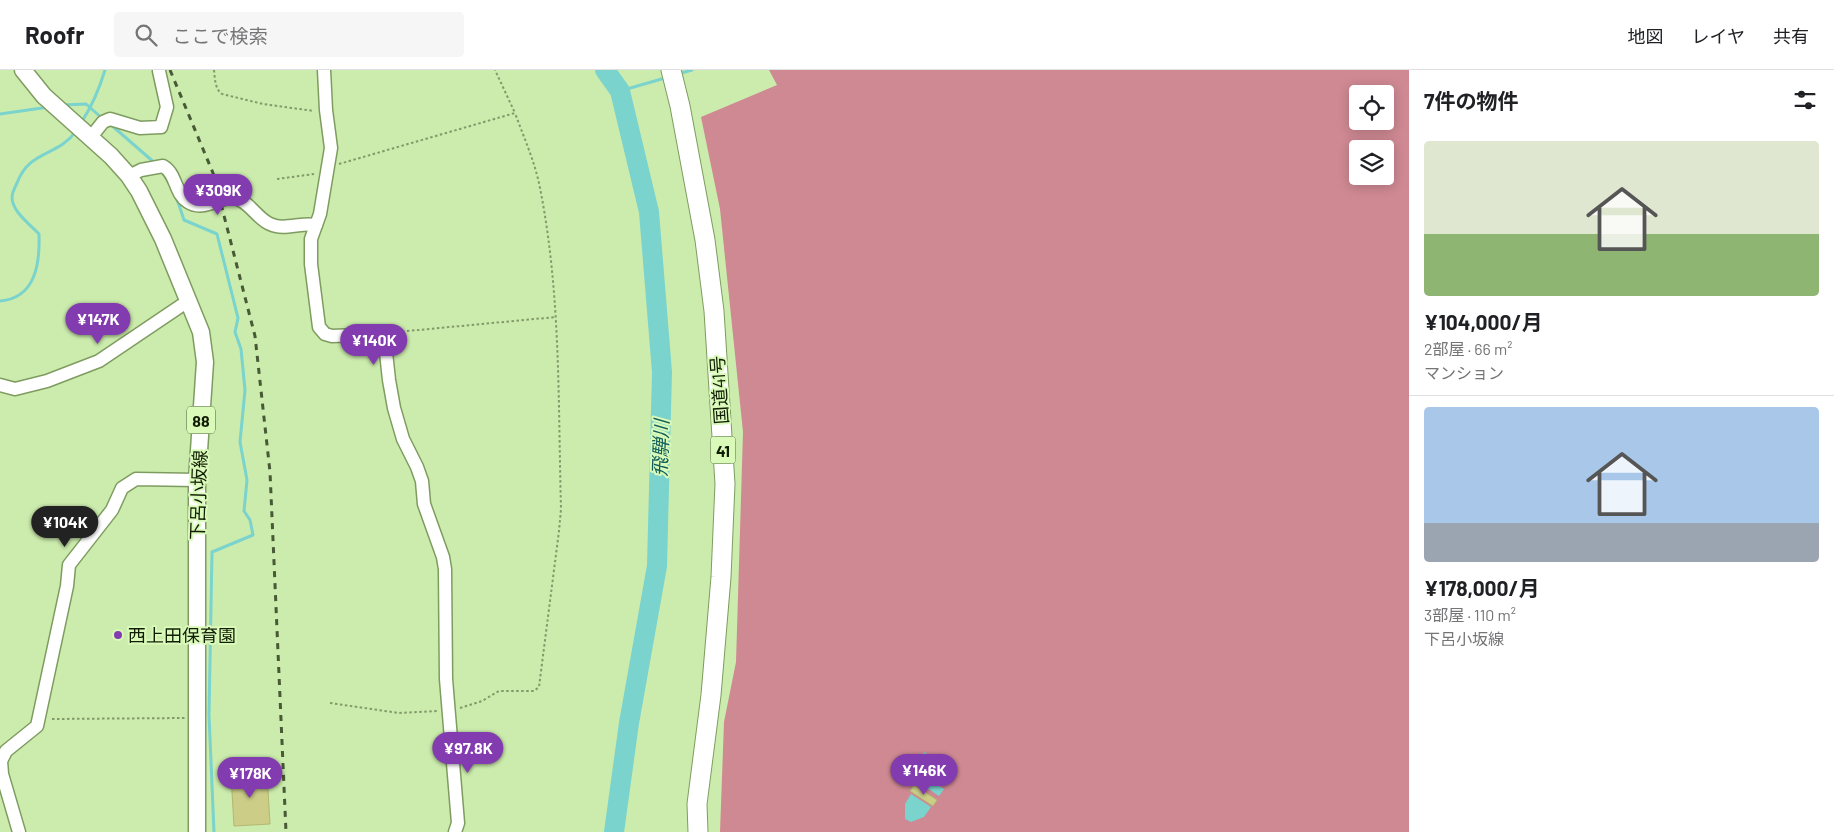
<!DOCTYPE html>
<html lang="ja">
<head>
<meta charset="utf-8">
<style>
	body { margin:0; font-family:Barlow,"Noto Sans JP",sans-serif; background:#f6f6f6; color:#202124; height:100vh; display:flex; flex-direction:column; font-size:19px; white-space:nowrap }
	* { box-sizing:border-box; margin:0 }
	p { font-size:16px; color:#757577 }
	.icon { flex:none; width:28px; height:28px; fill:none; stroke:currentColor; stroke-width:2; stroke-linecap:round; stroke-linejoin:round }
	.map { position:relative; flex:1; overflow:hidden }
	.drawer { display:flex; flex-direction:column; background:#fff; width:425px }
	.drawer>* { flex:none }
	.buttons { position:absolute; left:1349px; top:15px; display:grid; gap:10px }
	.buttons a { display:grid; place-items:center; width:45px; height:45px; border-radius:5px; background:#fff; box-shadow:0 2px 12px #0003; font-size:25px }
	.price { position:absolute; translate:-50% -42px; padding:0 11px; border-radius:18px; background:#833caf; color:#fff; font-size:16px; line-height:32px; filter:drop-shadow(0 1px 2px #0008) }
	.price::after { content:''; position:absolute; left:50%; top:30px; width:15px; height:11px; margin-left:-8px; background:inherit; clip-path:polygon(0 0,100% 0,50% 100%) }
	.price.active { background:#222; color:#fff }
	ul { padding:0; list-style:none }
	li { display:grid; align-content:center; gap:10px; height:265px; padding:0 15px }
	li+li { border-top:1px solid #e0e0e0 }
	li span { display:grid; place-items:center; height:155px; border-radius:5px; color:#555 }
	li>.icon { margin-inline-start:auto }
	span .icon { width:90px; height:90px; fill:#fffc; stroke-width:1 }
	li b { font-size:21px }
	h2 { display:flex; justify-content:space-between; align-items:center; height:60px; padding:0 15px; font-size:21px }
	header { display:flex; align-items:center; gap:30px; box-sizing:border-box; height:70px; padding:0 25px; background:#fff; border-bottom:1px solid #e0e0e0 }
	header strong { font-size:24px }
	nav { display:flex; gap:28px; margin-inline-start:auto; font-size:18px }
	.search { width:350px; height:45px; background:#f6f6f6; display:flex; align-items:center; gap:12px; box-sizing:border-box; padding:0 18px; border-radius:5px; color:#757577; font-size:19px }
	main { display:flex; flex:1; min-height:0 }
	.map>svg:first-child { display:block }
</style>
</head>
<body>
<header>
<strong>Roofr</strong>
<div class="search"><svg class="icon" aria-label="search" viewBox="0 0 24 24"><circle cx="10" cy="10" r="6"/><path d="M15 15l6 6"/></svg>ここで検索</div>
<nav><a>地図</a><a>レイヤ</a><a>共有</a></nav>
</header>
<main>
<div class="map">
<svg width="1409" height="762" viewBox="0 0 1409 762">
	<rect width="100%" height="100%" fill="#ccecad"/>
	<path fill="#cf8993" fill-rule="evenodd" d="M769 0H1409V762H720L724 652 736 592 743 362 720 139 701 47 777 15ZM1358 24H1385V51H1358ZM1358 79H1385V106H1358Z"/>
	<g fill="#7ad3cd">
		<polygon points="924,682 956,703 943,714 921,698"/>
		<polygon points="923,706 944,719 939,726 918,712"/>
		<polygon points="911,724 931,737 924,747 911,752 905,749 905,734"/>
	</g>
	<g fill="none" stroke-linecap="round" stroke-linejoin="round">
		<g stroke="#7ad3cd" stroke-width="3">
			<polyline points="678,4 692,0"/>
			<polyline points="620,21 665,8"/>
			<polyline points="62,35 86,34 103,49"/>
			<polyline points="0,44 49,37"/>
			<path d="M81 53C92 36 99 20 105 0"/>
			<polyline points="110,54 156,94"/>
			<polyline points="176,126 184,150 217,164 238,248 235,262 241,279 245,320 240,372 247,410 244,441 250,450 253,465 212,482 209,645 214,762"/>
			<path d="M0 231C36 228 40 193 39 164 30 154 12 142 12 127 12 123 15 117 17 113 30 79 58 87 76 61"/>
		</g>
		<polyline stroke="#7ad3cd" stroke-width="20" points="605,0 620,21 649,142 662,302 657,496 629,653 614,762"/>
	</g>
	<g fill="#ccce88" stroke="#b4b671">
		<polygon points="267,703 270,754 234,756 231,705"/>
		<polygon points="914,715 937,730 933,736 910,721"/>
	</g>
	<g fill="none" stroke-linecap="round" stroke-linejoin="round">
		<g stroke="#7f9c60" stroke-width="15">
			<g id="minor">
				<polyline points="324,0 326,40 331,78 320,144 311,169 311,194 319,257 325,264 332,266 384,264 389,310 394,338 403,369 417,397 422,411 424,434 443,487 445,499 446,609 458,753 455,762"/>
				<polyline points="91,67 103,52 110,49 140,58 161,57 167,37 159,1"/>
				<path d="M129 106 141 100 163 96C177 104 174 123 188 132 203 142 219 127 233 128 248 129 257 149 270 154 284 161 301 152 316 155"/>
				<polyline points="0,315 15,319 47,311 99,291 188,231"/>
				<polyline points="19,762 2,704 1,691 6,681 37,656 67,516 69,495 112,440 122,418 136,409 197,410"/>
			</g>
		</g>
		<g stroke="#7f9c60" stroke-width="19">
			<polyline id="major" points="23,0 44,26 111,86 129,106 139,121 163,169 201,262 205,292 197,410 197,762"/>
		</g>
		<g stroke="#7f9c60" stroke-width="21">
			<polyline id="highway" points="671,0 680,36 705,170 714,241 725,414 721,507 711,625 697,734 698,762"/>
		</g>
		<g stroke="#82996a" stroke-width="2" stroke-dasharray="2.5 2.5" stroke-linecap="butt">
			<path d="M214 0C215 9 215 19 222 24L263 34 314 41"/>
			<polyline points="339,94 515,43 495,0"/>
			<polyline points="277,109 314,104"/>
			<polyline points="397,262 556,247"/>
			<polyline points="330,633 399,643 438,641"/>
			<path d="M460 638 482 631 499 621H534L539 617 559 461 561 439C558 332 561 224 540 118 535 92 524 68 515 43"/>
			<polyline points="52,649 185,648"/>
		</g>
		<use href="#minor" stroke="#fff" stroke-width="12"/>
		<use href="#major" stroke="#fff" stroke-width="16"/>
		<use href="#highway" stroke="#fff" stroke-width="19"/>
		<polyline stroke="#485936" stroke-width="3" stroke-dasharray="6 6" stroke-linecap="butt" points="170,0 213,103 255,266 270,402 286,762"/>
	</g>
	<circle fill="#833caf" stroke="#d9fab9" stroke-width="2" cx="118" cy="565" r="5"/>
	<g text-anchor="middle" dominant-baseline="central" stroke-width="4" stroke-linejoin="round" paint-order="stroke">
		<g fill="#d9fab9" stroke="#4e5f3b" stroke-width="1">
			<rect x="187" y="336.5" width="28" height="27" rx="4"/>
			<rect x="710.5" y="366.5" width="25" height="27" rx="4"/>
		</g>
		<g font-size="16" font-weight="bold" fill="#121d05">
			<text x="201" y="350">88</text>
			<text x="723" y="380">41</text>
		</g>
		<g font-size="18" fill="#121d05" stroke="#d9fab9">
			<text transform="translate(719 320) rotate(-94)">国道41号</text>
			<text transform="translate(198 425) rotate(-88)">下呂小坂線</text>
		</g>
		<g font-size="18" fill="#121d05" stroke="#d9fab9" text-anchor="start">
			<text x="128" y="565">西上田保育園</text>
		</g>
		<g font-size="19" font-style="italic" fill="#125e5a" stroke="#d9fab9">
			<text transform="translate(660 378) rotate(-88)">飛騨川</text>
		</g>
	</g>
</svg>
<div class="buttons">
<a><svg class="icon" aria-label="locate" viewBox="0 0 24 24"><circle cx="12" cy="12" r="6"/><path d="M12 2v4M12 18v4M2 12h4M18 12h4"/></svg></a>
<a><svg class="icon" aria-label="layers" viewBox="0 0 24 24"><path d="M12 4l9 5-9 5-9-5zM3 14l9 5 9-5"/></svg></a>
</div>
<b class="price" style="left:218px;top:146px">¥309K</b>
<b class="price" style="left:98px;top:275px">¥147K</b>
<b class="price" style="left:374px;top:296px">¥140K</b>
<b class="price active" style="left:65px;top:478px">¥104K</b>
<b class="price" style="left:468px;top:704px">¥97.8K</b>
<b class="price" style="left:924px;top:726px">¥146K</b>
<b class="price" style="left:250px;top:729px">¥178K</b>
</div>
<section class="drawer">
<h2>7件の物件<svg class="icon" aria-label="filters" viewBox="0 0 24 24"><path d="M4 7h16M4 17h16"/><circle cx="9" cy="7" r="2"/><circle cx="15" cy="17" r="2"/></svg></h2>
<ul>
<li><span style="background:linear-gradient(#dfe7d0 60%,#8fb573 0)"><svg class="icon" aria-label="home" viewBox="0 0 24 24"><path d="M3 11l9-7 9 7M6 9v11h12V9"/></svg></span><div><b>¥104,000/月</b><p>2部屋 · 66 m²</p><p>マンション</p></div></li>
<li><span style="background:linear-gradient(#a9c7e8 75%,#9aa5b1 0)"><svg class="icon" aria-label="home" viewBox="0 0 24 24"><path d="M3 11l9-7 9 7M6 9v11h12V9"/></svg></span><div><b>¥178,000/月</b><p>3部屋 · 110 m²</p><p>下呂小坂線</p></div></li>
</ul>
</section>
</main>
</body>
</html>
